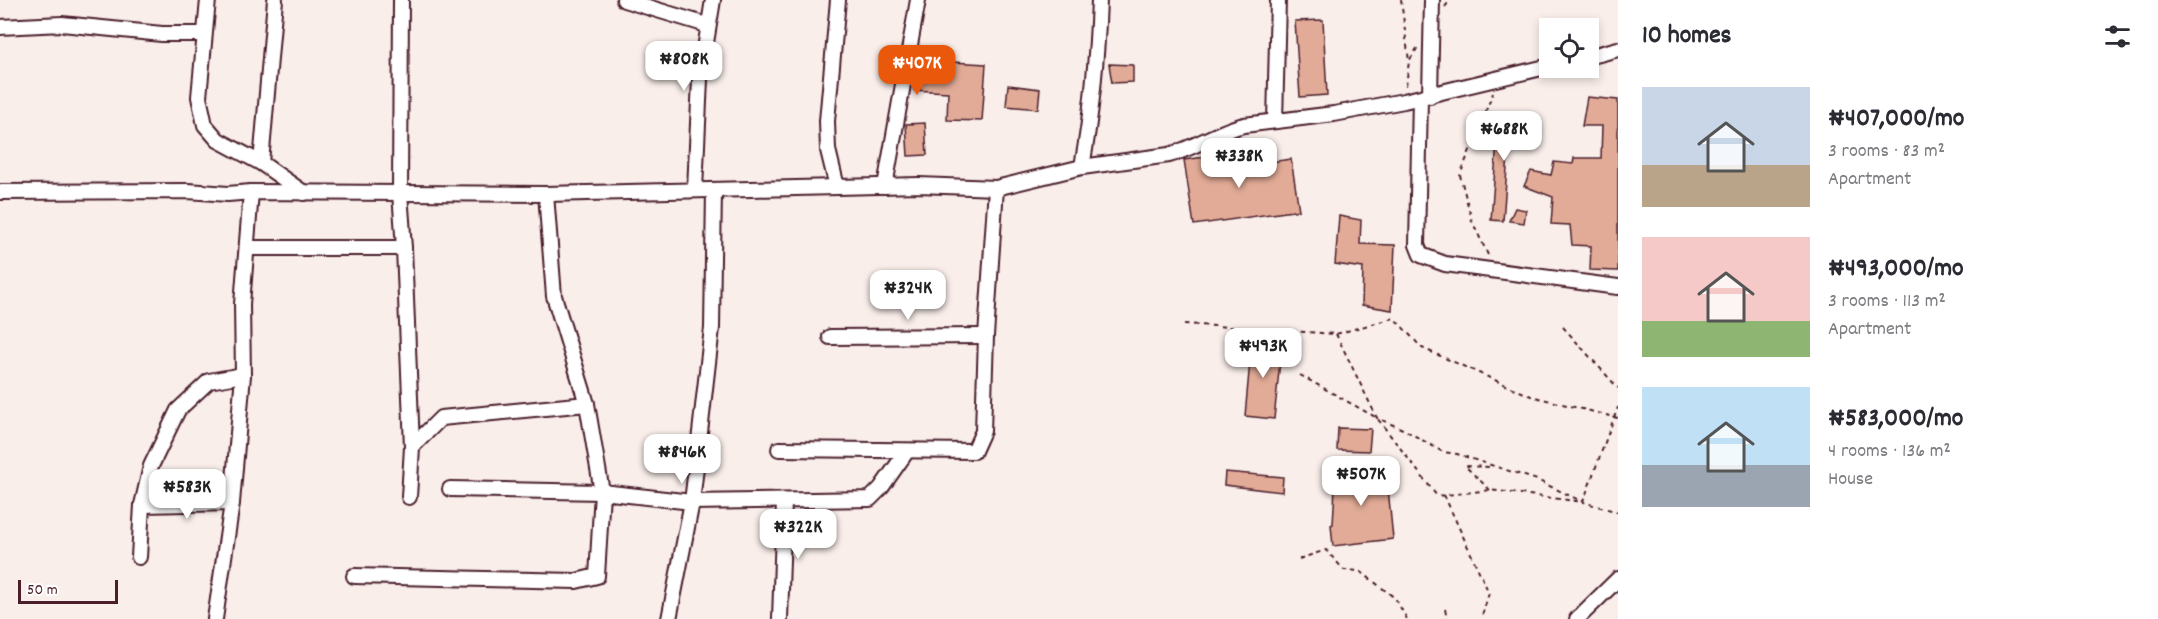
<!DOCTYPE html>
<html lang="en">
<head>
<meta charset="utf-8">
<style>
	body { margin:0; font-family:Dekko,sans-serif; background:#f7f7f7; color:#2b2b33; height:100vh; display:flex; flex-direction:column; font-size:22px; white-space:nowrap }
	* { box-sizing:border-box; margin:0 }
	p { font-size:20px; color:#7c7c81 }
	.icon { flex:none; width:33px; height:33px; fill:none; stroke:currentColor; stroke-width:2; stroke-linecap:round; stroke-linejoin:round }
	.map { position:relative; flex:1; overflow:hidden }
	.drawer { display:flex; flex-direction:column; background:#fff; width:540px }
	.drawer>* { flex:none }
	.tools { position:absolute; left:1539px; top:18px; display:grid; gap:12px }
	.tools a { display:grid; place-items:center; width:60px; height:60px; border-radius:0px; background:#fff; box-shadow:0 3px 9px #0003; font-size:30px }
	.scale { position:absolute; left:18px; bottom:15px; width:100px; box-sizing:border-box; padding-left:6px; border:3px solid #4a1f2b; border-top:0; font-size:16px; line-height:21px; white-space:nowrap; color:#4a1f2b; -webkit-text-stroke:4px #fff; paint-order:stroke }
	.price { position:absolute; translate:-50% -51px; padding:0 14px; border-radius:12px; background:#fff; color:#222; font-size:20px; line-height:39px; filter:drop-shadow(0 2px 3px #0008) }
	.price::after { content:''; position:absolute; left:50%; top:36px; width:18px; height:14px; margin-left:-9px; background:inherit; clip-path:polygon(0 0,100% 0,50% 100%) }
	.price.current { background:#ea580c; color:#fff }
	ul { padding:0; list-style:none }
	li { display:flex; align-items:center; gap:18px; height:150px; padding:0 24px }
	li span { display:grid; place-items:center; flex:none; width:168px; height:120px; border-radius:0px; color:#555 }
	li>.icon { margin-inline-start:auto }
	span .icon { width:72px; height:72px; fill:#fffc; stroke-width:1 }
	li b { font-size:26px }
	h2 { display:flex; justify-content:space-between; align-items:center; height:72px; padding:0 24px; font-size:26px }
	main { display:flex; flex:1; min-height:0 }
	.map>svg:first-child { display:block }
</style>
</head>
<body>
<main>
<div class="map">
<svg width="1618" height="619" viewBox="0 0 1618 619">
	<rect width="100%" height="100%" fill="#f9eeea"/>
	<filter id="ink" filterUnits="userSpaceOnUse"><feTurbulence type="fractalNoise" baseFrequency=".0167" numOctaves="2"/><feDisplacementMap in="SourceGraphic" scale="12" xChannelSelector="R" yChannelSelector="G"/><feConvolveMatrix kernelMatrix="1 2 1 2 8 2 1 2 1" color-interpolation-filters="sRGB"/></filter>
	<g filter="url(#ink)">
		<g fill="#e2ab97" stroke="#4a1f2b" stroke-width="1.5">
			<polygon points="1323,20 1327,95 1300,97 1295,21"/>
			<polygon points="917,60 986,64 982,121 947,120 948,92 914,90"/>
			<polygon points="1109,64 1133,65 1133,82 1112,83"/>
			<polygon points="1008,85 1040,89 1038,109 1006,106"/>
			<polygon points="1587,97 1618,100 1618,271 1590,270 1591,246 1572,245 1570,225 1551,224 1553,197 1524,186 1531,171 1551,175 1554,162 1573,164 1574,158 1601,158 1602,126 1582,126"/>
			<polygon points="1499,116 1523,121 1521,146 1509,142 1503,221 1491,220"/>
			<polygon points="925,123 927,155 908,156 906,124"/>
			<polygon points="1225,154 1227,168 1291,159 1299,210 1194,225 1184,160"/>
			<polygon points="1515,208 1526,210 1524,223 1509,221"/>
			<polygon points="1339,216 1361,220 1360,244 1395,245 1392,310 1362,305 1363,268 1335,264"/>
			<polygon points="1252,339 1282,342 1274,419 1245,416"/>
			<polygon points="1338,428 1371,429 1369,451 1337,450"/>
			<polygon points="1386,468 1393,539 1333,546 1331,525 1333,524 1336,470"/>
			<polygon points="1225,472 1283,477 1282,492 1224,485"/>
		</g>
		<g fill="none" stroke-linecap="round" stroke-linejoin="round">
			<g stroke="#4a1f2b" stroke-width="18">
				<g id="minor">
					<polyline points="208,0 199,97 205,125 218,140 261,163 304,193"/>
					<polyline points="401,0 400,193 404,248 412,447"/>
					<polyline points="624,0 707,25"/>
					<polyline points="0,27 62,24 162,34 204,34"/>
					<polyline points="1588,57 1618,49"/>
					<polyline points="1430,96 1432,0"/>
					<polyline points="1420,98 1417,245 1421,255 1445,264 1618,287"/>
					<polyline points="1275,121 1278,0"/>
					<polyline points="261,163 275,0"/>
					<path d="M1082 167C1092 111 1097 57 1099 0"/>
					<polyline points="885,186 918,0"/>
					<polyline points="837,187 828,150 827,121 838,0"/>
					<polyline points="695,190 700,79 713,0"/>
					<path d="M0 192 188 191 228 194 251 192 546 194 919 185 996 188 1082 167 1169 155C1195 148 1218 131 1244 125L1334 114 1404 101 1550 66"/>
					<polyline points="247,248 404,248"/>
					<polyline points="830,337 986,336"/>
					<polyline points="779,449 974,451 983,431 986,336 996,188"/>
					<polyline points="450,489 602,492 692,502 870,499 881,488 907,451"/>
					<polyline points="409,497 412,447 441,418 587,404"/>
					<polyline points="142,505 232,503"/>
					<polyline points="139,557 142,505 151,466 178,410 209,381 243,375"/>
					<polyline points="354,576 576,581 597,576 602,492 587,404 554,296 546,194"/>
					<polyline points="215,619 232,503 243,375 242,304 251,192"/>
					<polyline points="669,619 692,502 712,328 714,190"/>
					<polyline points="780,619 784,501"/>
					<polyline points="1577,619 1618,579"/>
				</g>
			</g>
			<g stroke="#4a1f2b" stroke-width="2" stroke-dasharray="4.5 4.5" stroke-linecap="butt">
				<polyline points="1401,0 1409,61"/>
				<polyline points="1445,7 1450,0"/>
				<polyline points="1406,86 1409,61 1418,47"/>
				<polyline points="1488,255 1472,221 1460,175 1493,93"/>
				<polyline points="1184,324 1336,334 1394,318 1422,348 1531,396 1618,418"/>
				<polyline points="1563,327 1618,388"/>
				<polyline points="1336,334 1377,418 1405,430 1443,452 1457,454 1537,480 1583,502 1618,512"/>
				<polyline points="1300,375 1377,418 1437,496 1490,490 1583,502 1618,407"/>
				<polyline points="1490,490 1465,466 1490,467"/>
				<polyline points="1444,495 1489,593 1481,619"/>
				<polyline points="1299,559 1326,550 1344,570 1360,571 1395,598 1407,619"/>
				<polyline points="1445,609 1447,619"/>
			</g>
			<use href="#minor" stroke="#fff" stroke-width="14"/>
		</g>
	</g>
</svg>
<div class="tools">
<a><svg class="icon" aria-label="locate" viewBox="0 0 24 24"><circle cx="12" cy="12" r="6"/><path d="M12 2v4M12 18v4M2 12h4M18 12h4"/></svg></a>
</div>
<div class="scale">50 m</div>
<b class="price" style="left:684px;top:92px">₦808K</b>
<b class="price current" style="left:917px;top:96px">₦407K</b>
<b class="price" style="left:1504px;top:162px">₦688K</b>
<b class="price" style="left:1239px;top:189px">₦338K</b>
<b class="price" style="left:908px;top:321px">₦324K</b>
<b class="price" style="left:1263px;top:379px">₦493K</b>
<b class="price" style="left:682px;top:485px">₦846K</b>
<b class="price" style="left:1361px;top:507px">₦507K</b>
<b class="price" style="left:187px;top:520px">₦583K</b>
<b class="price" style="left:798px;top:560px">₦322K</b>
</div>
<section class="drawer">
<h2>10 homes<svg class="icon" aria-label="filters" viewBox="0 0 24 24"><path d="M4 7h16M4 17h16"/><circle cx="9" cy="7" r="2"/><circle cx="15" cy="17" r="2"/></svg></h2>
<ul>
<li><span style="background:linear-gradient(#c9d6e8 65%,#b9a48a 0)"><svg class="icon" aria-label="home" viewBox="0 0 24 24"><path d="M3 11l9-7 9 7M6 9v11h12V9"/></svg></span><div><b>₦407,000/mo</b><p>3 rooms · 83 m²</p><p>Apartment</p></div></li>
<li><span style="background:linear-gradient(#f6c9c9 70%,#8fb573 0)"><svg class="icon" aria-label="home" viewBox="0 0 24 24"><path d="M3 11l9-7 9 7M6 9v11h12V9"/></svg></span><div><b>₦493,000/mo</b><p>3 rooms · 113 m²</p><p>Apartment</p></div></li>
<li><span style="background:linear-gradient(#bfe0f5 65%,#9aa5b1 0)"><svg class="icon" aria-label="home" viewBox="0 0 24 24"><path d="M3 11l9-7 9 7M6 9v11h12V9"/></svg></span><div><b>₦583,000/mo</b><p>4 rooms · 136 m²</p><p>House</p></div></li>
</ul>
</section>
</main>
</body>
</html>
